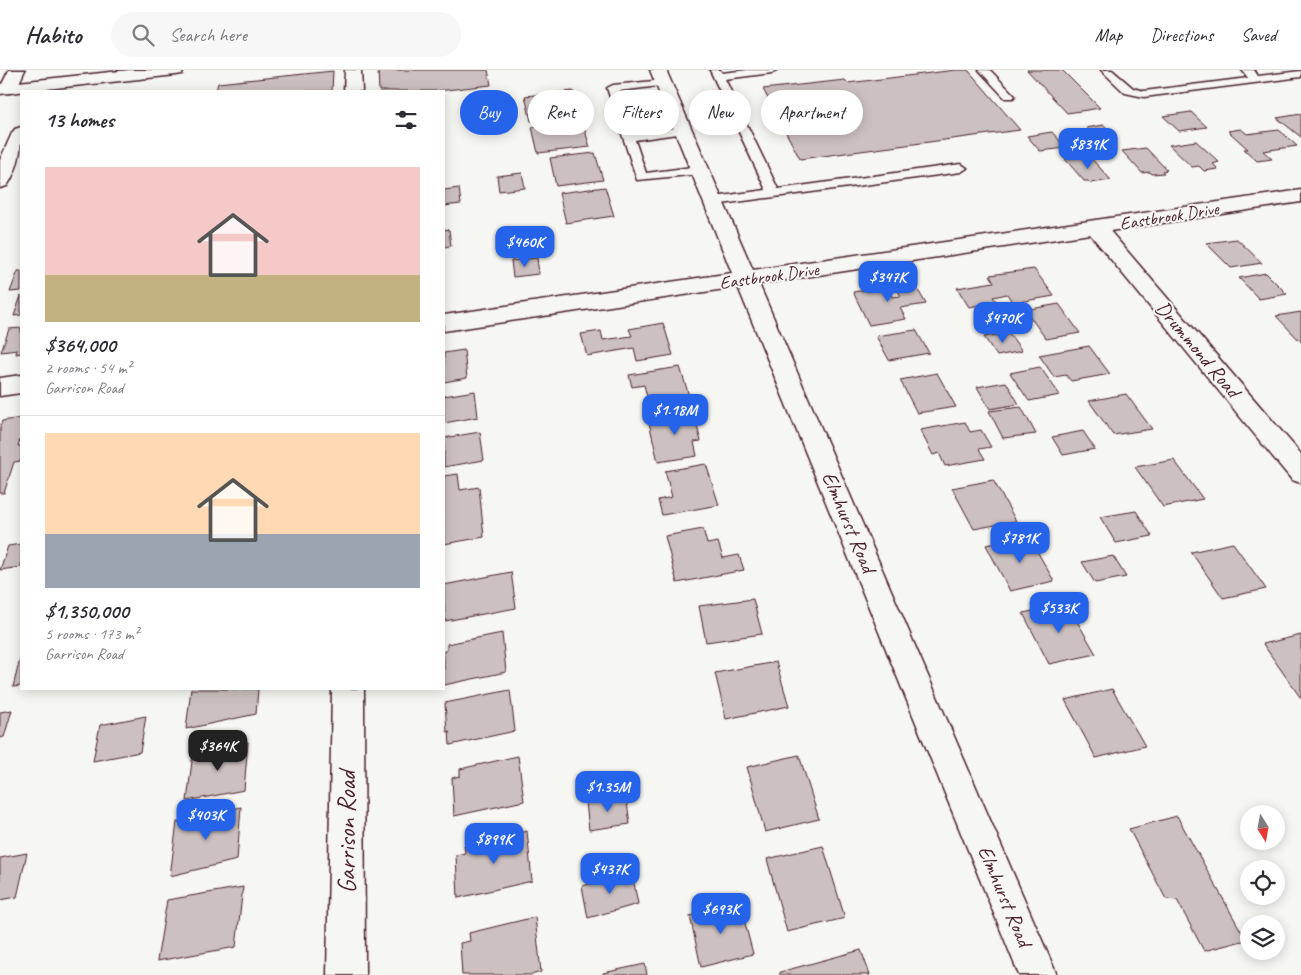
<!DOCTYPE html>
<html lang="en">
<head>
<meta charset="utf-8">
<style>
	body { margin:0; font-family:Caveat,sans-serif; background:#f7f7f7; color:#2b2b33; height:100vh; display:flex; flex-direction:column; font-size:19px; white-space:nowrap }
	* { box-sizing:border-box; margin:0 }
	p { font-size:16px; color:#7c7c81 }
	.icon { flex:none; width:28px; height:28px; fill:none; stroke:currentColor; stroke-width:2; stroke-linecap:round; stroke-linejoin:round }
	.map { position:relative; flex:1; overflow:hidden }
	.sheet { position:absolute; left:20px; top:20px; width:425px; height:600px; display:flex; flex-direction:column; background:#fff; border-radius:0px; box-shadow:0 2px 12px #0003 }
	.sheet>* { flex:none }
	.guide { position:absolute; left:460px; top:20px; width:475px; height:45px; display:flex; gap:10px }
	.needle { width:32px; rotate:169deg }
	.tools { position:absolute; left:1240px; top:735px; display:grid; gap:10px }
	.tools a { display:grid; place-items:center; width:45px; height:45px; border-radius:50%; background:#fff; box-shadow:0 2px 12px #0003; font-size:25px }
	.price { position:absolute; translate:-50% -42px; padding:0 11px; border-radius:10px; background:#2563eb; color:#fff; font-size:16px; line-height:32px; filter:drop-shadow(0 1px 2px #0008) }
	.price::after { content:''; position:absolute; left:50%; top:30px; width:15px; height:11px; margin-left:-8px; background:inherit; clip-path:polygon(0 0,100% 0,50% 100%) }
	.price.current { background:#222; color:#fff }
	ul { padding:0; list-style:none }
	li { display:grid; align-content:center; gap:10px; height:265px; padding:0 25px }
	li+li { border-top:1px solid #e1e1e2 }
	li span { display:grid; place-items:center; height:155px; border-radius:0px; color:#555 }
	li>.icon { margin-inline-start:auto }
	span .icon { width:90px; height:90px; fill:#fffc; stroke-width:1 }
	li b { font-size:21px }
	h2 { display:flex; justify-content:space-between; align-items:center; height:60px; padding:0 25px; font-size:21px }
	.pill { padding:0 18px; border-radius:22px; background:#fff; box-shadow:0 2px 12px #0003; font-size:18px; line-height:45px }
	.pill.current { background:#2563eb; color:#fff }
	header { display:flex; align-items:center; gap:30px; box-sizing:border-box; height:70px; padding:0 25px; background:#fff; border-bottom:1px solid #e1e1e2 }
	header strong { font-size:24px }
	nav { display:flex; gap:28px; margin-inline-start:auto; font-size:18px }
	.search { width:350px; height:45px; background:#f7f7f7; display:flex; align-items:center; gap:12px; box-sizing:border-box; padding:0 18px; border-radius:28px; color:#7c7c81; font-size:19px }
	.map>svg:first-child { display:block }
</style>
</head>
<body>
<header>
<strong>Habito</strong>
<div class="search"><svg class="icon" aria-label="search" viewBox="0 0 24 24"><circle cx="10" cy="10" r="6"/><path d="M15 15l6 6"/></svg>Search here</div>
<nav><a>Map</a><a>Directions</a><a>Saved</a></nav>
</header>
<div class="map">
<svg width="1301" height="905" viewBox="0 0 1301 905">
	<rect width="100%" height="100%" fill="#f6f6f2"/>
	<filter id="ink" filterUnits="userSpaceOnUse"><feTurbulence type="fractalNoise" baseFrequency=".02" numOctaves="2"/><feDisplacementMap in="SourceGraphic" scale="10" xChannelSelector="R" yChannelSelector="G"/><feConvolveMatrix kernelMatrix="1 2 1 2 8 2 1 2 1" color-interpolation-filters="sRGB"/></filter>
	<g filter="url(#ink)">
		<g fill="#ccc1c0" stroke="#4a1f2b">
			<polygon points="378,0 488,0 491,15 437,21 379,21"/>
			<polygon points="956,0 968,0 1020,60 800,89 763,19 845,10 848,13"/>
			<polygon points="1027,0 1062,0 1100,38 1067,43"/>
			<polygon points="333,1 332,21 216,21 218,13"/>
			<polygon points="573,21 580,45 531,51 525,26"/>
			<polygon points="1191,42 1207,57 1179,61 1163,46"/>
			<polygon points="1301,44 1301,67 1277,48"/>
			<polygon points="582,51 590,77 538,83 532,57"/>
			<polygon points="1104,55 1117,69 1099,71 1086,58"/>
			<polygon points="1241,59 1247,64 1279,60 1297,76 1263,81 1272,89 1257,91 1244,79 1248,79 1228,61"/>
			<polygon points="1052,62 1066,78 1040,81 1027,66"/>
			<polygon points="1196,71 1219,92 1213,94 1218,99 1204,101 1199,96 1192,97 1169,75"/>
			<polygon points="1146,78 1167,100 1162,101 1164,103 1152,104 1150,102 1142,103 1122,81"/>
			<polygon points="595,83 603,110 556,116 550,88"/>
			<polygon points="1089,86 1111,110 1090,113 1088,111 1084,111 1065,89"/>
			<polygon points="522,103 525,118 499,121 497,106"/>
			<polygon points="605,117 614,146 566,153 559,123"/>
			<polygon points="459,118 461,134 444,136 444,120"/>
			<polygon points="444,159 449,160 451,176 444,177"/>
			<polygon points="532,163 534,178 507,181 505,167"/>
			<polygon points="1237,169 1262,193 1231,198 1206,173"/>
			<polygon points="537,188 539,204 513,207 511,191"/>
			<polygon points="1034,199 1054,226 1013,233 1007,224 993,227 997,232 969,237 957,218 994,212 990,205"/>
			<polygon points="18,201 21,201 21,221 10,222"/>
			<polygon points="1266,203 1287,224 1259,229 1239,208"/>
			<polygon points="914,213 926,234 900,238 906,249 869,255 853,222 887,217 892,227 901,226 895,215"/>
			<polygon points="21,226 21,245 14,246"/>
			<polygon points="1059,234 1080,263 1046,269 1025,240"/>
			<polygon points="1301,242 1301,272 1276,246"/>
			<polygon points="663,253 673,285 637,291 634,278 587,286 581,264 601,261 603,270 632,266 629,259"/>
			<polygon points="21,258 21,283 16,284 17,280 1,282 9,259"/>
			<polygon points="916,260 929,283 889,290 876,266"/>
			<polygon points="1009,263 1022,281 997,286 984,267"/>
			<polygon points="1089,276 1110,304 1071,311 1066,305 1054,307 1039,285"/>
			<polygon points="464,280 467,308 444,312 444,283"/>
			<polygon points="680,297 690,329 649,335 644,315 632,317 629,305"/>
			<polygon points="1040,297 1060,325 1029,331 1010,303"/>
			<polygon points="937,303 956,337 917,343 900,310"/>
			<polygon points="1006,312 1019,334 990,339 977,317"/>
			<polygon points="475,321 478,347 444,353 444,326"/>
			<polygon points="1126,324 1152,359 1113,365 1089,331"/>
			<polygon points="1021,337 1036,364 1003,368 989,341"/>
			<polygon points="693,342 701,371 694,372 697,386 658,392 648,348"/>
			<polygon points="21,348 21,367 18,376 21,376 21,391 14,392 4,423 0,423 0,357 2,351"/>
			<polygon points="965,352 970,362 981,360 991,377 979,379 985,389 945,396 939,383 933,385 920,360"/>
			<polygon points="1083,361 1095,379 1063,385 1052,367"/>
			<polygon points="480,362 484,390 444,397 444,368"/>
			<polygon points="1174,390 1203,429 1163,437 1135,397"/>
			<polygon points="706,394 719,435 662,445 658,430 672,427 665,401"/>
			<polygon points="458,404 460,420 479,417 484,467 444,474 444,406"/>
			<polygon points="993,410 1016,451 974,459 952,418"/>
			<polygon points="1136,441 1152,466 1116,473 1100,447"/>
			<polygon points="703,459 707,474 718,472 723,488 739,485 744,500 677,513 665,466"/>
			<polygon points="1029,467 1054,511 1010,521 986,475"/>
			<polygon points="1233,473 1266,519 1223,528 1191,482"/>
			<polygon points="21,474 21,497 0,500 8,476"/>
			<polygon points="1113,486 1126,507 1095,513 1082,492"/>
			<polygon points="511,502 516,538 445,551 444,515"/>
			<polygon points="753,529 762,564 706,572 699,536"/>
			<polygon points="1067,534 1096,584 1049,594 1023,543"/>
			<polygon points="502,563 506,602 444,615 444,581 447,580 447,574"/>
			<polygon points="1301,565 1301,627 1300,627 1263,574"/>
			<polygon points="21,585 21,616 13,617"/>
			<polygon points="776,592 789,636 726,649 715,603"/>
			<polygon points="191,619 258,619 256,644 186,659"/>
			<polygon points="1112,619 1145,676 1096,688 1065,630"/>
			<polygon points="510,620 515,661 450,675 449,661 447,662 445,633"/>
			<polygon points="12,640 4,667 0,668 0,642"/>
			<polygon points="146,646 140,682 93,691 100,655"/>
			<polygon points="248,672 244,720 187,731 193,683"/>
			<polygon points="799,685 819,749 765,762 747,697"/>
			<polygon points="518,686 524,731 454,746 452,708 460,706 460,699"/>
			<polygon points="626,725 630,754 589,760 586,732"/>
			<polygon points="241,737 237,790 170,806 177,752"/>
			<polygon points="1177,746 1246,870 1204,881 1177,830 1166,829 1129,759"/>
			<polygon points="527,761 532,811 458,828 456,785 465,783 464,775"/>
			<polygon points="823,776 845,848 787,862 767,789"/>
			<polygon points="27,783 17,827 0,830 0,788"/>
			<polygon points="632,803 638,834 588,848 582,816"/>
			<polygon points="243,817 236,877 157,891 167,830"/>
			<polygon points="740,834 753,884 701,897 690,846"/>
			<polygon points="535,847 541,902 531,905 462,905 460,873 470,871 469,863"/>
			<polygon points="861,880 870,905 780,905 780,902"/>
			<polygon points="645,894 647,905 603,905 603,903"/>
		</g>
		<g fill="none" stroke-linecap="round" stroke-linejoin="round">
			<g stroke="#4a1f2b" stroke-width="3">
				<g id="service">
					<polygon points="710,0 720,0 722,3 747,0 777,0 772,3 725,9 778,119 961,94 967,98 961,102 714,135 710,134 708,131 710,128 714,127 766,120"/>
					<polygon points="979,0 990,0 1013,24 1015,26 1013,28 1005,28"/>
					<polygon points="1101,0 1112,0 1133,18 1144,21 1248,8 1242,0 1254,0 1258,6 1301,1 1301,7 1144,27 1125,23"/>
					<polygon points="664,10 668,11 669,13 668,15 619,21 633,63 684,57 690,60 684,63 635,70 646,103 700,96 706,100 700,104 637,110 607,18 613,15"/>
				</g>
			</g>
			<g stroke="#4a1f2b" stroke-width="3">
				<g id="minor">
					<polygon points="9,0 25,0 15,22 9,23 3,22 0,18"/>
					<polygon points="345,0 361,0 362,21 344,21"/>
					<polygon points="650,0 666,0 753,200 1301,120 1301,132 1110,161 1301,384 1301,413 1292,410 1090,164 759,214 1057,905 1019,905 738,217 444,261 444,245 732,203"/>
					<path d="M21 57C22 78 19 98 7 116L0 118V90L12 63 15 59Z"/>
					<polygon points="21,305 21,323 0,326 0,308"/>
					<polygon points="332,619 364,619 365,905 327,905"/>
				</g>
			</g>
			<g stroke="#4a1f2b" stroke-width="3">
				<polygon id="secondary" points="129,0 184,0 182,4 176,5 0,24 0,14"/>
			</g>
			<use href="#service" fill="#f6f6f2" fill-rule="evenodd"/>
			<use href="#minor" fill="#f6f6f2" fill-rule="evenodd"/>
			<use href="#secondary" fill="#f6f6f2" fill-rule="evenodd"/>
		</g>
	</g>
	<g text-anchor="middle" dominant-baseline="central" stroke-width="4" stroke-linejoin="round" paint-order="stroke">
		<g font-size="18" fill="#4a1f2b" stroke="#f6f6f2">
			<text transform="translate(1169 146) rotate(-9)">Eastbrook Drive</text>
			<text transform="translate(769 206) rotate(-8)">Eastbrook Drive</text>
		</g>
		<g font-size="21" fill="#4a1f2b" stroke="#f6f6f2">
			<text transform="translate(1198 279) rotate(50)">Drummond Road</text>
			<text transform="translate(849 452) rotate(67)">Elmhurst Road</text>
			<text transform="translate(1005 826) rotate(67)">Elmhurst Road</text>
		</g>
		<g font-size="25" fill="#4a1f2b" stroke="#f6f6f2">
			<text transform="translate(347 762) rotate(-90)">Garrison Road</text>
		</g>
	</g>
</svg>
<div class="tools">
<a><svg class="needle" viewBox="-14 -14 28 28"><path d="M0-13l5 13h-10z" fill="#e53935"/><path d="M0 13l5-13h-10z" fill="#7c7c81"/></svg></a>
<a><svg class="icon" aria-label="locate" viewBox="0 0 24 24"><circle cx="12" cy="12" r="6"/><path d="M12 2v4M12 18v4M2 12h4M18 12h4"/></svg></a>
<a><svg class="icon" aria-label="layers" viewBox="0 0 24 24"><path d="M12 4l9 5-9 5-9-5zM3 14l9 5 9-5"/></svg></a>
</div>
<b class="price" style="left:1088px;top:100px">$839K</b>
<b class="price" style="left:525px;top:198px">$460K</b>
<b class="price" style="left:888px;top:233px">$347K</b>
<b class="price" style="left:1003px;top:274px">$470K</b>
<b class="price" style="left:675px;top:366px">$1.18M</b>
<b class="price" style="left:1020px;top:494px">$781K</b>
<b class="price" style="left:1059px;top:564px">$533K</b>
<b class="price current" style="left:218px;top:702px">$364K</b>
<b class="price" style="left:608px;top:743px">$1.35M</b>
<b class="price" style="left:206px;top:771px">$403K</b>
<b class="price" style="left:494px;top:795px">$899K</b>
<b class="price" style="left:610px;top:825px">$437K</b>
<b class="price" style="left:721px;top:865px">$693K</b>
<div class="guide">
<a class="pill current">Buy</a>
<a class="pill">Rent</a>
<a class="pill">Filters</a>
<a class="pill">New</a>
<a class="pill">Apartment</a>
</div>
<section class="sheet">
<h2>13 homes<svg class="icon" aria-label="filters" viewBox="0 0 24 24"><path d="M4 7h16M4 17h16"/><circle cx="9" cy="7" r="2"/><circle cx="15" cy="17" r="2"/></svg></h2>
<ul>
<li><span style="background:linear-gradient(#f6c9c9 70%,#c2b280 0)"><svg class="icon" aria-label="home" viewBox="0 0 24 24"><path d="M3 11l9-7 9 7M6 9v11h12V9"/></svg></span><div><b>$364,000</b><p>2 rooms · 54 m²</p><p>Garrison Road</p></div></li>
<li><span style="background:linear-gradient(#ffd9b3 65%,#9aa5b1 0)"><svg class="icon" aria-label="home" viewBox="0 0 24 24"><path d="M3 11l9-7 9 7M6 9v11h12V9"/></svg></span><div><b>$1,350,000</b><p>5 rooms · 173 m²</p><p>Garrison Road</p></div></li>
</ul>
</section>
</div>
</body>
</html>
